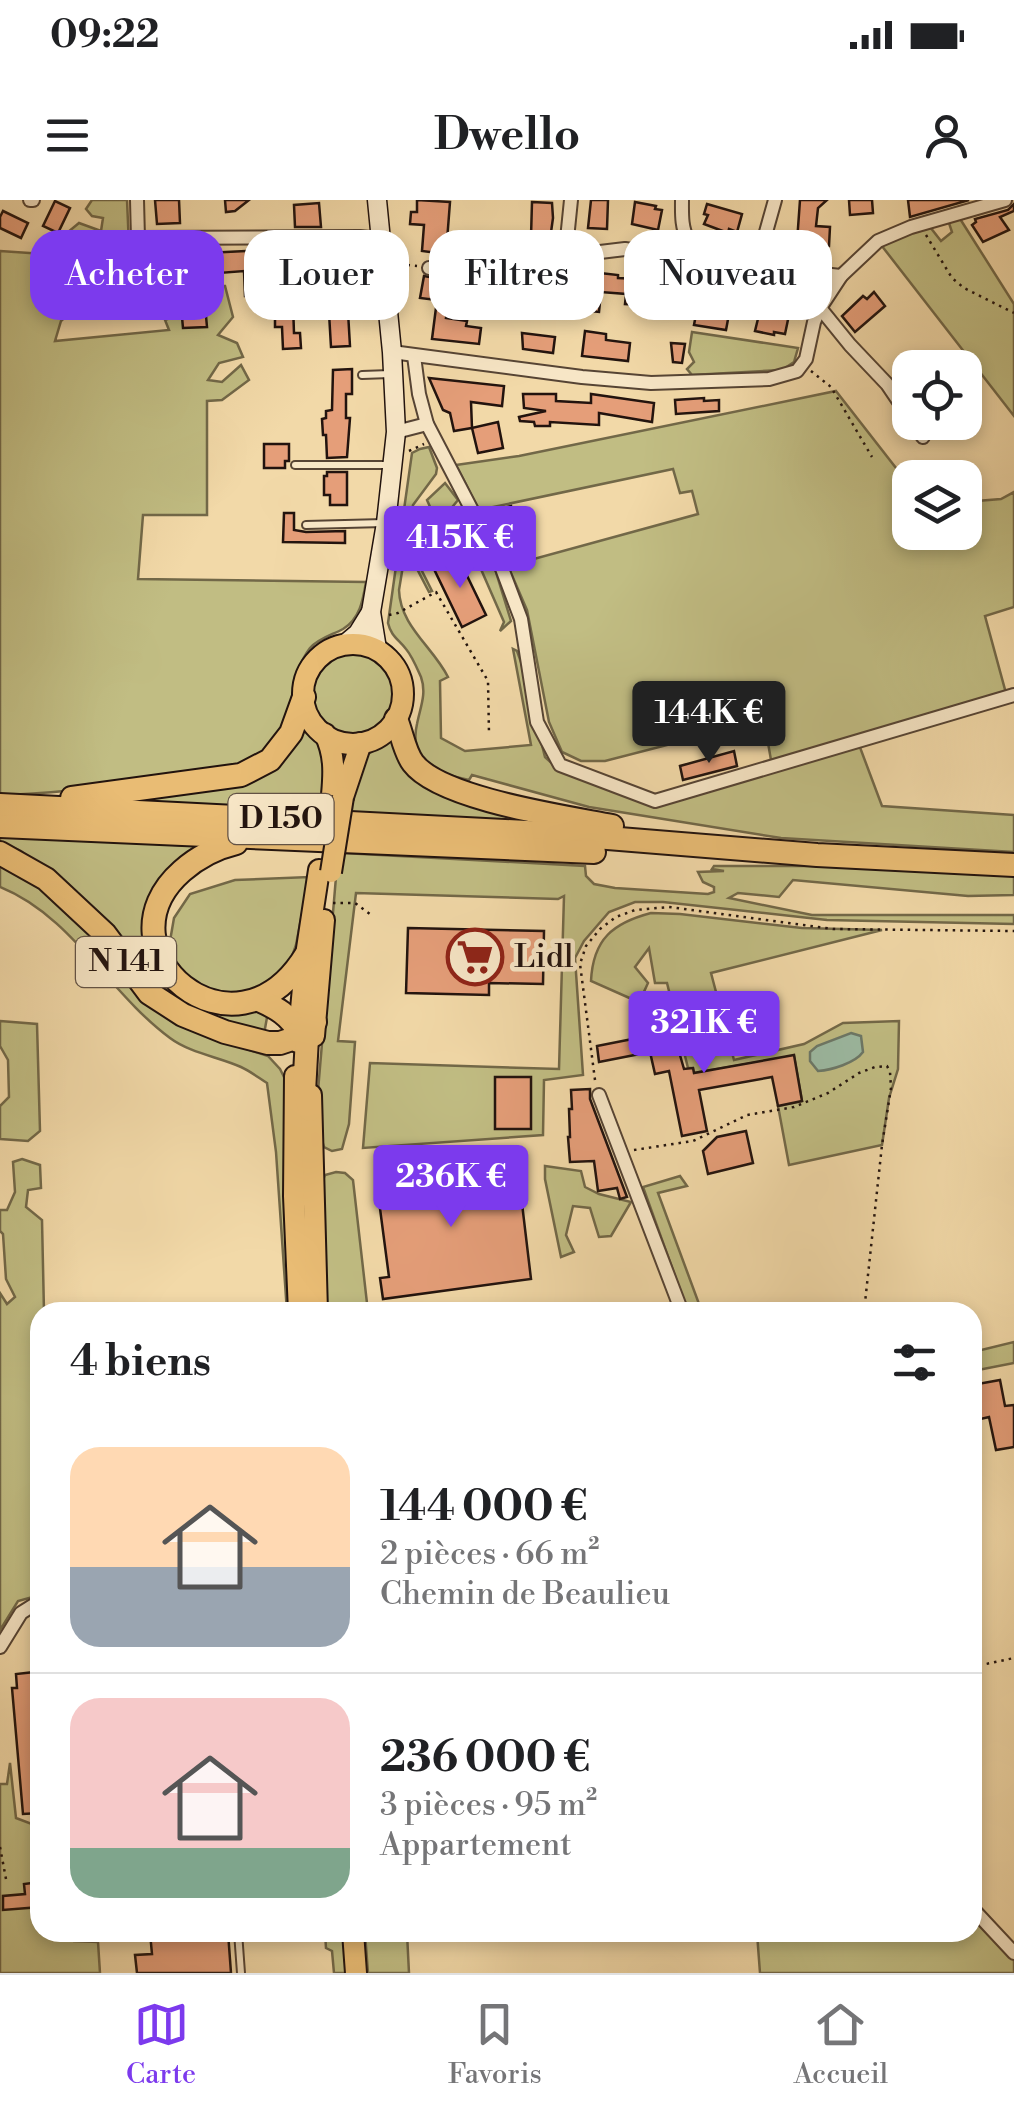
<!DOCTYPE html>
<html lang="fr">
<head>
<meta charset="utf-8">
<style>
	body { margin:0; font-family:"Libre Bodoni",serif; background:#f2f2f2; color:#202124; height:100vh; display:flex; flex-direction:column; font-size:38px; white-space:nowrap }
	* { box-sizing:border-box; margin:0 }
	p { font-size:32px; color:#757577 }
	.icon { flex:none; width:55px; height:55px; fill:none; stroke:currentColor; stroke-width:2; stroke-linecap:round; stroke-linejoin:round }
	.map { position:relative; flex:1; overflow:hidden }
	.sheet { position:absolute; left:30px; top:1102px; width:952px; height:640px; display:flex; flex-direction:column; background:#fff; border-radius:30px; box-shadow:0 5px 15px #0003 }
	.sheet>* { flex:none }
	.banner { position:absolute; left:30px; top:30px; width:955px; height:90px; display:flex; gap:20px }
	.buttons { position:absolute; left:892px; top:150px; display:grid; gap:20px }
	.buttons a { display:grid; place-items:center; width:90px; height:90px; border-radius:20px; background:#fff; box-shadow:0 5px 15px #0003; font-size:50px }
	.price { position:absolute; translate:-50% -85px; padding:0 22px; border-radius:10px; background:#7c3aed; color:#fff; font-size:32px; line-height:65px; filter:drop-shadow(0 2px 5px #0008) }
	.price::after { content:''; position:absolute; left:50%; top:60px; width:30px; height:22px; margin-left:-15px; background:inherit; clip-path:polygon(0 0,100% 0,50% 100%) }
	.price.current { background:#222; color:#fff }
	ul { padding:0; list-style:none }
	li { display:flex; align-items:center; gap:30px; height:250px; padding:0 40px }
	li+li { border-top:2px solid #e0e0e0 }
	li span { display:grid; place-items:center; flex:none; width:280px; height:200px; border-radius:30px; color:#555 }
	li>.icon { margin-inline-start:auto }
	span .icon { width:120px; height:120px; fill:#fffc; stroke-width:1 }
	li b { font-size:42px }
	h2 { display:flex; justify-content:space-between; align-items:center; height:120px; padding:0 40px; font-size:42px }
	.pill { padding:0 35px; border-radius:30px; background:#fff; box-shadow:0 5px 15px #0003; font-size:35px; line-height:90px }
	.pill.current { background:#7c3aed; color:#fff }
	.status { display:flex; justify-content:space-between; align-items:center; height:70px; padding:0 50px; background:#fff; direction:ltr }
	.status svg { height:28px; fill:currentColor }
	header { display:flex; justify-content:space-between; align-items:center; height:130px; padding:0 40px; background:#fff; font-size:45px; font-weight:700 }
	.tab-bar { display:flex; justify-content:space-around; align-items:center; height:140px; border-top:2px solid #e0e0e0; background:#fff; font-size:28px; color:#757577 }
	.tab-bar a { display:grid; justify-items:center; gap:5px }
	.tab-bar .current { color:#7c3aed }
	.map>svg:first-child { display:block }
</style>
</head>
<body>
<div class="status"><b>09:22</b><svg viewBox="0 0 49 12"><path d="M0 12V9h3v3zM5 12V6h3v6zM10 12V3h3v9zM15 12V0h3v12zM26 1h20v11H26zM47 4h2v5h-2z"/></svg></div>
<header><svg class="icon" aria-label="menu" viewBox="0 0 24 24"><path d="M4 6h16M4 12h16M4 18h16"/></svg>Dwello<svg class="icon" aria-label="person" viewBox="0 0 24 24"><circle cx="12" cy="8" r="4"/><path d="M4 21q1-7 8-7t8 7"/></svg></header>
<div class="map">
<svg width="1014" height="1773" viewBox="0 0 1014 1773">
	<rect width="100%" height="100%" fill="#f2d9a8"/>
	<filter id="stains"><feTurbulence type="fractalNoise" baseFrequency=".002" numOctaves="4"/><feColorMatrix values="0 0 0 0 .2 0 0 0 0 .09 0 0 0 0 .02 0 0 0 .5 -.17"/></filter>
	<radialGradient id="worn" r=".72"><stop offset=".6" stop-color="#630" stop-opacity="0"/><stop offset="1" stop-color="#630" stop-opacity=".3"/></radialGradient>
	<g fill="#c1bd83" stroke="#726848" stroke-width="2.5">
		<path d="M92 0H127L129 46 93 78V91L61 121 55 141 169 130 165 120 177 115 211 111 212 86H225L233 117 218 135 237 143 243 157 219 163 208 180 222 182 241 165 249 180 222 200 207 201V315H143L138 379 366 382C363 400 360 419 343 429 332 435 319 438 310 448 287 478 298 517 270 547 261 556 242 565 230 569 208 574 183 575 161 579 107 587 54 594 0 595V51L59 55 67 48 68 32 79 23 101 31 103 18 92 16 86 9Z"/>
		<polygon points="957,14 1014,104 1014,216 878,41 930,27 941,41 952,32 947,17"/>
		<polygon points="692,132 798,148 794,162 782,170 692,175 687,169 694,162 689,152"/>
		<path d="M836 191 910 286V332H965V302L1001 299 1014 292V407L985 416 1007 497 858 542 882 606 1014 615V652L781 638 589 607 472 575 469 580C440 574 408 562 417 524 420 508 427 494 421 477 417 468 412 456 406 449 398 439 391 436 388 423L412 253 420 249 429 247 437 268 436 274 413 305 399 390C400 426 433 447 448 477L440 481 441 538 465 551 531 545 513 449 517 451 521 462 545 557 558 569 661 605 771 560 764 520 605 561H581L562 552 549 522 527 410 508 366 698 314 692 291 680 293 673 269 479 310 456 265 519 256Z"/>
		<polygon points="445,283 458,300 449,311 462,354 460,355 450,336 422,350 427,361 419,365 432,391 429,392 414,363 419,339 429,341 434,311 431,309 427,300"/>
		<polygon points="466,316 495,369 511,421 500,431 504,422 460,321"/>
		<circle cx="355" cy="494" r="42"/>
		<polygon points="302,518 319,542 326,568 318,615 99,600 238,582"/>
		<polygon points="398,536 411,568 603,630 348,616 363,557"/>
		<polygon points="0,635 194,646 195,652 166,680 160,770 268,812 264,834 174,802 82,698 21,651 0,642"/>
		<polygon points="343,653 585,666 586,676 594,684 615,688 708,694 714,692 714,687 703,682 698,672 724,671 712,669 714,666 862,666 1014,674 1014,695 968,696 793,680 779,697 738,693 729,698 812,715 1014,715 1014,724 827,720 663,702 635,702 609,712 584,741 575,758 583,875 544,880 543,935 363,948 370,863 559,869 564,696 558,699 356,693 338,841 355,842 349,924 342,949 332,951 324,947 320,934 318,891 336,677"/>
		<path d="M0 659 46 688 213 838 268 856 280 869 286 881 294 1112H287L276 952 267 883C259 878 250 871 241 867 219 857 190 853 170 838 109 793 72 716 0 687Z"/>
		<polygon points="309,677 296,745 289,765 278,778 241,796 196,786 173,762 170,741 174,718 190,694 235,680"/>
		<path d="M651 713 680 714 802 728 882 730 711 773 734 860 804 844 843 823 899 821 898 869 889 898 882 945 789 965 778 906 802 901 794 856 694 873 693 868H688L667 783H655L649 748 635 767 648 783 642 796 634 800 591 781C593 739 613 723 651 713Z"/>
		<polygon points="0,821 37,824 40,931 28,941 0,939 0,906 9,897 8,860 0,846"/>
		<polygon points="22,959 40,965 41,988 28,990 26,1007 42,1020 44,1112 40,1112 40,1395 18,1401 0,1430 0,1093 7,1104 15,1097 6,1079 3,1034 0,1031 0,1010 7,1010 15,992 13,962"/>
		<polygon points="545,966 581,971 585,987 599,994 631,1002 611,1036 599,1037 590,1008 573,1006 566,1035 574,1052 561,1057 545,979"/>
		<polygon points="336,972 345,973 353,980 368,1112 325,1112 322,982 325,975"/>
		<polygon points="680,976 687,986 658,993 702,1112 688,1112 643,987"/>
		<polygon points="1014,1142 1014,1163 973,1171 973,1152"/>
		<polygon points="10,1563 16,1618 40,1627 40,1732 83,1733 83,1736 73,1741 98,1742 100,1773 0,1773 0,1584 7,1584"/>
		<polygon points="973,1708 1014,1753 1014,1773 760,1773 757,1733 972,1732"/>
		<polygon points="325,1733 343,1733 346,1773 334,1773 332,1751 326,1748"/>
		<polygon points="365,1733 407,1733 409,1773 368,1773"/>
	</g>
	<path fill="#9cbba4" stroke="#6b7868" stroke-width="2.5" d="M851 833 861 836 863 852C855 863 832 870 818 871L810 861V852L817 846Z"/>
	<g fill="#e59e79" stroke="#22130e" stroke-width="2.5">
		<polygon points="155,0 179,0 180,23 157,24"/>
		<polygon points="225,0 249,0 235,11 226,12"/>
		<polygon points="417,0 450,2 446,54 422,51 424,25 410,24 411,12 417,12"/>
		<polygon points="591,0 608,0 607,29 588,28"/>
		<polygon points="800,0 827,0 818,8 816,26 830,27 829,46 822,46 822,49 808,48 809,43 797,42"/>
		<polygon points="849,0 872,0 873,13 850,15"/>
		<polygon points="908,0 969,0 910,17"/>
		<polygon points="55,1 70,8 58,33 43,26"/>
		<polygon points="532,2 552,3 553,18 546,68 527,67 528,53 526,51 527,41 531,37"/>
		<polygon points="635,2 656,6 655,9 662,10 658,30 632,24"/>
		<polygon points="319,3 321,27 295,27 294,5"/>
		<polygon points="707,4 742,14 737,32 729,29 728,33 704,24 708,15 704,14"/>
		<polygon points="1014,4 1014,11 1000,17 1009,30 983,42 972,25 976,22 975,19 1008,10"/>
		<polygon points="3,11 28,23 21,38 0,28 0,17"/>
		<polygon points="129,46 166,48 166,55 267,50 355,50 355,63 325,62 325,68 319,68 320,95 295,96 295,70 261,70 261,74 256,74 256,96 245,96 244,71 180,76 180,73 155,73 155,66 128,66 128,70 115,70 115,60"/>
		<polygon points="694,66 724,72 721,87 717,87 712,111 729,114 726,130 694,125 700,93 689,91"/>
		<polygon points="600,73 618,75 618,78 662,80 660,106 625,104 626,94 601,92 599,112 560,108 560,111 527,108 528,90 546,90 546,95 580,97 580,91 600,92"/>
		<polygon points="424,76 441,79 440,83 502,89 501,103 448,102 446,118 467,121 466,126 481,128 479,144 432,139 437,100 420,98"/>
		<polygon points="767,82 788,86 783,109 790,110 785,134 774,132 774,135 755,131"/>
		<polygon points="874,92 885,106 855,132 842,116 863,96 867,99"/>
		<polygon points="275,104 293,104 294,133 300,133 301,148 283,149 282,127 275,127"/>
		<polygon points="348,112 350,146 331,147 329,113"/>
		<polygon points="206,116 207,127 183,128 182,117"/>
		<polygon points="585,131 606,134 606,140 630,143 628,161 582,156"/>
		<polygon points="522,133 555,137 553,153 523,149"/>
		<polygon points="671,143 685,144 682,163 673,162"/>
		<polygon points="352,169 352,194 346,194 346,218 350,218 347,257 327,258 326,235 323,235 322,219 326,218 326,211 332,210 333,170"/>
		<polygon points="429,178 504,186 502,206 471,202 472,228 498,222 503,248 478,253 472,228 454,231 450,213 443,210"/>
		<polygon points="523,194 556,194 556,201 591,203 591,194 654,203 652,222 599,213 599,225 550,222 550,226 535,226 534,222 520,221 519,217 546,211 524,208"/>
		<polygon points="704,198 704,201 719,200 719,211 676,214 675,200"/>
		<polygon points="264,244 289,244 289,261 285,261 285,268 264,268"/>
		<polygon points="327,272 347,272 347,305 330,305 330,295 324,295 324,276 327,276"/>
		<polygon points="511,306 513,320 522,318 525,336 505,341 499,309"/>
		<polygon points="284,313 294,313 294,330 306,332 345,331 345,343 283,342"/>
		<polygon points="457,355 486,415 462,427 433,367"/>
		<polygon points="734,551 737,566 683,580 680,566"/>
		<polygon points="408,728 544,731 543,784 489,783 489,795 406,793"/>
		<polygon points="673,831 684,869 693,868 694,873 794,855 802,901 778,906 772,877 699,890 707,931 682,936 669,871 655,874 650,852 599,862 597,846"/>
		<rect x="495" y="877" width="36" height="52"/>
		<polygon points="590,889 590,899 627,997 620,999 617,988 598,991 594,961 570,962 568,937 570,937 569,909 572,909 571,890"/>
		<polygon points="746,931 753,963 708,974 703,951 717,937"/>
		<polygon points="451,960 451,966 487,961 501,970 507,969 511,996 521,995 531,1079 383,1099 380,1078 389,1077 376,978 441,968 440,962"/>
		<polygon points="1000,1180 1005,1206 1014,1205 1014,1247 996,1250 989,1217 972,1221 972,1185"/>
		<polygon points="35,1472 40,1529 40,1613 23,1614 12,1488 17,1488 16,1474"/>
		<polygon points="40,1682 40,1707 3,1710 3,1696 25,1694 24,1684"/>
		<polygon points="228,1732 231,1773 137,1773 135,1755 152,1754 150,1733"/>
	</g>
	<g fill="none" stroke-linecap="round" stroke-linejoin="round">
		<g stroke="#564434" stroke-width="10">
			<g id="lane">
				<polyline points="362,175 390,174"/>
				<polyline points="295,265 389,265"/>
				<polyline points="306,325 384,323"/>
				<polyline points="238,1732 241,1773"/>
			</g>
		</g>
		<g stroke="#564434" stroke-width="16">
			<g id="street">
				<polyline points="30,0 33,0"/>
				<polyline points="137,0 138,38 360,37 381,39"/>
				<polyline points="571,0 567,39 575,55"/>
				<path d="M682 0C682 12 681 28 688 39 704 63 811 73 841 76"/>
				<polyline points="757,64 775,0"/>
				<polyline points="429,68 552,79 575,55 625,49 673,56 688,39"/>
				<polyline points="820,108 850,145 887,184 910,218"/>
				<polyline points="392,152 582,177 651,183 769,179 797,171 806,159 814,122 820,108 841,76 878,41 911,27 1005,0"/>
				<polyline points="414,156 419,194 427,224 501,366 521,419 537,522 560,565 655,601 1014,495"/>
				<polyline points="913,222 923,237"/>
				<polyline points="396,232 427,224"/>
				<polyline points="599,895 682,1112"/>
				<polyline points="0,1447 21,1413 40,1401"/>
				<polyline points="972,1708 1014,1753"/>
			</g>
		</g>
		<g stroke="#22130e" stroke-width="21">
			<g id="secondary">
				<polyline points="345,444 358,433 371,412"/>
				<polyline points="377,449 371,412 386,323 396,232 392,152 377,0"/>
			</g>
		</g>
		<g stroke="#22130e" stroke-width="24">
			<g id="primary">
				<circle cx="353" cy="494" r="50"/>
				<path d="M325 534C335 555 334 573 332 595"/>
				<polyline points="343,597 361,543"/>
				<polyline points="314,836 324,720"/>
				<polyline points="298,842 306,755 319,670"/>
				<polyline points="295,876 294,996 299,1112"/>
				<polyline points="311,895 317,1112"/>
				<polyline points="353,1732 356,1773"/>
			</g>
		</g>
		<g stroke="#22130e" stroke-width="26">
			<g id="highway">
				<path d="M396 519C402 533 404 551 413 563 440 599 566 617 612 626"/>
				<polyline points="72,598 241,575 270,560 291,533 304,497"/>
				<polyline points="0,605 546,633 817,655 1014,665"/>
				<polyline points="0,626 594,652"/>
				<path d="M236 643C215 648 199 656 182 671 93 749 234 873 306 755"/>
				<path d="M0 653 46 679 105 734 149 793 183 815 225 832 268 843H280L292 839 299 832C289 815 277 808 259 800"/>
				<polyline points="310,910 304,892 307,838 299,832 315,822"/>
			</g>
		</g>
		<g stroke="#22130e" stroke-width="2.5" stroke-dasharray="2.5 5" stroke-linecap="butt">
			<polyline points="926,35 952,78 964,88 1014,113"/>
			<polyline points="400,64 417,66"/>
			<polyline points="811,171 831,187 872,257"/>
			<polyline points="409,251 424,244"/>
			<polyline points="389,415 398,413 436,392 488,481 489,534"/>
			<polyline points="333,703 355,703 370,714"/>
			<polyline points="595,880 580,764 586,746 600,729 616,717 635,710 669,707 833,729 1014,731"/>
			<polyline points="634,950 693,941 747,915 794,907 828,893 859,873 875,867 887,866 890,872 891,888 882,945 864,1112"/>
			<polyline points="972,1467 1014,1458"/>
			<polyline points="0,1647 6,1679"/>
		</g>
		<use href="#lane" stroke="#f7e6c6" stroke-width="6"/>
		<use href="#street" stroke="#f7e6c6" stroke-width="12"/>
		<use href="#secondary" stroke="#f7e6c6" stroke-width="18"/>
		<use href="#primary" stroke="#e9bc74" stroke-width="20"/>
		<use href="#highway" stroke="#e9bc74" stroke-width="22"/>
		<g stroke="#22130e" stroke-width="24" stroke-linecap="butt">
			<polyline id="primary-bridge" points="331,672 343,597"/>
		</g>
		<use href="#primary-bridge" stroke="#e9bc74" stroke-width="20"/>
	</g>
	<defs>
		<g id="supermarket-ring" transform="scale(2.875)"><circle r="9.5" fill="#f7e6c6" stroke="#8f2418" stroke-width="1.5"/><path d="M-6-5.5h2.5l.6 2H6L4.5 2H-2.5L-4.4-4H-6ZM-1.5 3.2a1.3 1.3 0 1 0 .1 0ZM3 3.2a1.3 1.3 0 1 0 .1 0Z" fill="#8f2418"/></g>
	</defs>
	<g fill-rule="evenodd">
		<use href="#supermarket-ring" x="475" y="757"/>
	</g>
	<g text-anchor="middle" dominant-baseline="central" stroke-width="9" stroke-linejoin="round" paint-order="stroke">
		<g fill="#f7e6c6" stroke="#625245" stroke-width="2.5">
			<rect x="228.5" y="594" width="105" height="50" rx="8"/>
			<rect x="76" y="737" width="100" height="50" rx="8"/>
		</g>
		<g font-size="30" font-weight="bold" fill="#22130e">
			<text x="281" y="619">D 150</text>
			<text x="126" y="762">N 141</text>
		</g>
		<g font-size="32" fill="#22130e" stroke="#f7e6c6" text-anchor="start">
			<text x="514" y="757">Lidl</text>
		</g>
	</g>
	<rect width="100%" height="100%" filter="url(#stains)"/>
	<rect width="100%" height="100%" fill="url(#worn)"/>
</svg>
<div class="buttons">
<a><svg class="icon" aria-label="locate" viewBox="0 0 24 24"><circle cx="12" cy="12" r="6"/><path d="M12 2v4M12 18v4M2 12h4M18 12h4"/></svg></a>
<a><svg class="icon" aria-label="layers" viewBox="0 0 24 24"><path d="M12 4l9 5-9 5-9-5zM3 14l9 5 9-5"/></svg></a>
</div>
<b class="price" style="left:460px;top:391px">415K €</b>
<b class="price current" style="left:709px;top:566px">144K €</b>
<b class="price" style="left:704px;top:876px">321K €</b>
<b class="price" style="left:451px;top:1030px">236K €</b>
<div class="banner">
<a class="pill current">Acheter</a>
<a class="pill">Louer</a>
<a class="pill">Filtres</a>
<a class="pill">Nouveau</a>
</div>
<section class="sheet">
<h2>4 biens<svg class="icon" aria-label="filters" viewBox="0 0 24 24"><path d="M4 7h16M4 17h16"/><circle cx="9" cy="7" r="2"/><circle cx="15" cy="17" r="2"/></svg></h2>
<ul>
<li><span style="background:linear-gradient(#ffd9b3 60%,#9aa5b1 0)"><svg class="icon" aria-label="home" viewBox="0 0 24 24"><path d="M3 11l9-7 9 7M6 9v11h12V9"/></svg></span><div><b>144 000 €</b><p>2 pièces · 66 m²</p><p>Chemin de Beaulieu</p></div></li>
<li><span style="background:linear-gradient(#f6c9c9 75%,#7fa58c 0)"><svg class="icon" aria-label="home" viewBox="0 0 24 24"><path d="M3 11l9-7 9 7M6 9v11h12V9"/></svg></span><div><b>236 000 €</b><p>3 pièces · 95 m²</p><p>Appartement</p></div></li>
</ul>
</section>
</div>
<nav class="tab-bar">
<a class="current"><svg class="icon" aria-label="map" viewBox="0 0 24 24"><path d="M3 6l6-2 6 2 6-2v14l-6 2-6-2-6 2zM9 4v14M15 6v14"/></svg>Carte</a>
<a><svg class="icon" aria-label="saved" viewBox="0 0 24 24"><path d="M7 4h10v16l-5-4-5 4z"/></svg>Favoris</a>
<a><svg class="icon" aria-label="home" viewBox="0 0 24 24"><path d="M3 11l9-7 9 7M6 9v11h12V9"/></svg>Accueil</a>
</nav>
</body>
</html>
